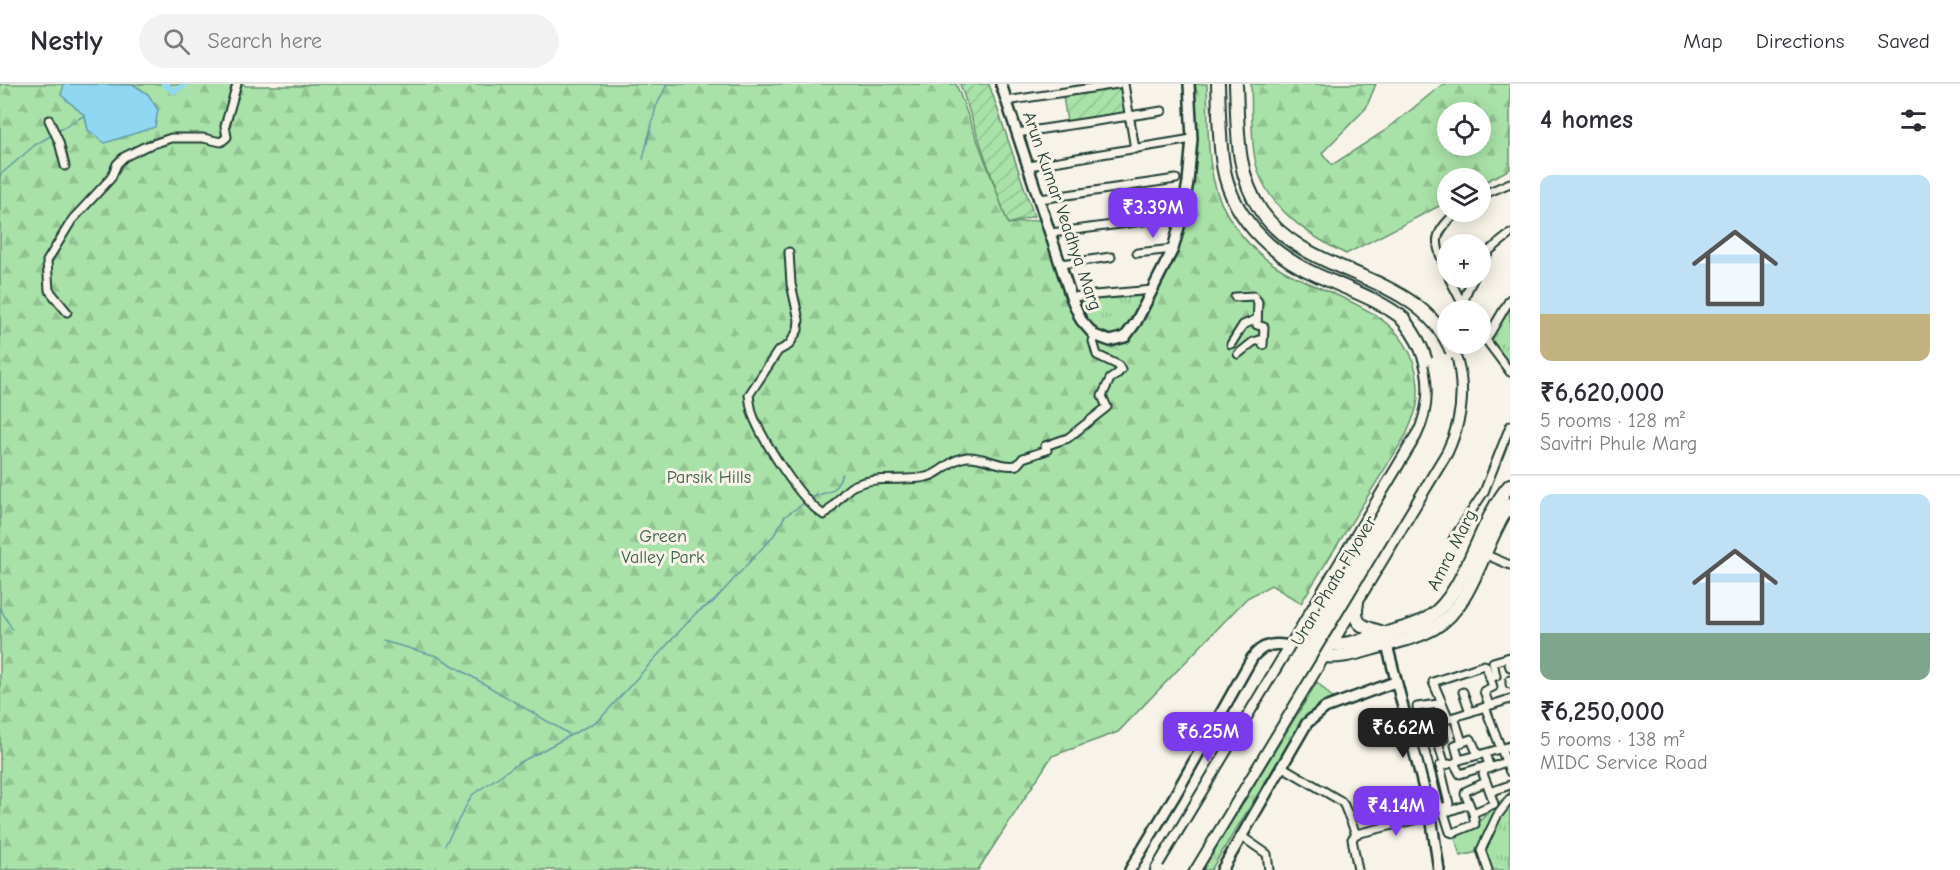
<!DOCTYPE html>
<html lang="en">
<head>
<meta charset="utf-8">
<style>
	body { margin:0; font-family:"Comic Neue",sans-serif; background:#f2f2f3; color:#2b2b33; height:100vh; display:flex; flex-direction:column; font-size:22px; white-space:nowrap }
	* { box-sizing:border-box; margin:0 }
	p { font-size:20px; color:#7c7c81 }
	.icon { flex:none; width:33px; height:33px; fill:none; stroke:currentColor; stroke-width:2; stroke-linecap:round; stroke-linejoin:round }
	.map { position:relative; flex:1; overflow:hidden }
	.details { display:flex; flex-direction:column; background:#fff; width:450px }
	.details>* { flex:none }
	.fabs { position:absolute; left:1437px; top:18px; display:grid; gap:12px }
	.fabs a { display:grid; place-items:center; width:54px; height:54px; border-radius:50%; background:#fff; box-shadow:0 3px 15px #0003; font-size:30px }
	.price { position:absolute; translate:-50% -51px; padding:0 14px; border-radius:12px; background:#7c3aed; color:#fff; font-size:20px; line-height:39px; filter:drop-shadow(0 2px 3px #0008) }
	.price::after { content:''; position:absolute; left:50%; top:36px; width:18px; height:14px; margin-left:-9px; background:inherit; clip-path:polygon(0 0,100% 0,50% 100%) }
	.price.selected { background:#222; color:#fff }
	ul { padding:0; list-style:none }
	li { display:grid; align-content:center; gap:12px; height:318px; padding:0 30px }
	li+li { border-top:2px solid #e1e1e2 }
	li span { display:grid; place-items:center; height:186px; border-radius:12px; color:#555 }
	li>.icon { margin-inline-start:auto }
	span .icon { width:108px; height:108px; fill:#fffc; stroke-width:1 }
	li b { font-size:26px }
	h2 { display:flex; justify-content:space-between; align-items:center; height:72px; padding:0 30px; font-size:26px }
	header { display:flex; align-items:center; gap:36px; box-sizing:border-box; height:84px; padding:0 30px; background:#fff; border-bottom:2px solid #e1e1e2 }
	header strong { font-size:28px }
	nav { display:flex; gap:33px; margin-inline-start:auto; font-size:21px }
	.search { width:420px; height:54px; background:#f2f2f3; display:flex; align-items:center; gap:15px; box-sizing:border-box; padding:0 21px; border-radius:33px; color:#7c7c81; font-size:22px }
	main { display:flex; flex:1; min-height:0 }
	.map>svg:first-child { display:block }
</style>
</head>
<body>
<header>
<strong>Nestly</strong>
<div class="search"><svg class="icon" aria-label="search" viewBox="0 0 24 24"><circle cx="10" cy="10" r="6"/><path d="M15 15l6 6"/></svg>Search here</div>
<nav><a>Map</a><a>Directions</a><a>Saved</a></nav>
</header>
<main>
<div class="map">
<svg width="1510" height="786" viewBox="0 0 1510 786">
	<defs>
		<pattern id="grass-tufts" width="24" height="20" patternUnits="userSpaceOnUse" patternTransform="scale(1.5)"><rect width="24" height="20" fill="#a8e2a8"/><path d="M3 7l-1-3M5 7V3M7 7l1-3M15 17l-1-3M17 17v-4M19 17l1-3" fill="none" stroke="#90c391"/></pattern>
		<pattern id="forest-firs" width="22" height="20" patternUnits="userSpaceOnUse" patternTransform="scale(1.5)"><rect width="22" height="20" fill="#a8e2a8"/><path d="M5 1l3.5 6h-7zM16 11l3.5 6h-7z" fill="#90c391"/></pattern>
		<pattern id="garden-furrows" width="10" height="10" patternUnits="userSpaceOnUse" patternTransform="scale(1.5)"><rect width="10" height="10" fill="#a8e2a8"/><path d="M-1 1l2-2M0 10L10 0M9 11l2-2" fill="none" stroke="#90c391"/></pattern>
	</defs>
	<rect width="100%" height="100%" fill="#f7f3e8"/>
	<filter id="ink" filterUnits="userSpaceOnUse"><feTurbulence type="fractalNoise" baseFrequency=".0167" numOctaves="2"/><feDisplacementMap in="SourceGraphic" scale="12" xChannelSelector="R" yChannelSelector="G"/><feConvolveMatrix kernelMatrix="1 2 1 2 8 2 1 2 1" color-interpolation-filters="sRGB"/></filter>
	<g filter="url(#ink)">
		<g fill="url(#grass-tufts)" stroke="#64906e" stroke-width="1.5">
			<path d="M1144 212 1134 233 1122 250C1094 256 1087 241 1079 217Z"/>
			<polygon points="1510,220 1510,282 1489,256"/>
			<polygon points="1317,598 1335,616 1310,631 1298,645 1211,786 1202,786"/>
			<polygon points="1510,708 1510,786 1483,786 1478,768 1460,772 1454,750 1471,745"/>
		</g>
		<g fill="url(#forest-firs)" stroke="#64906e" stroke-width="1.5" fill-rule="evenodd">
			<path d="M0 0H243L246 2H301L310 0H956L1009 140 1042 135 1068 214 1108 260 1123 246 1157 205 1185 132 1193 95 1187 0H1207C1209 42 1204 93 1227 130 1240 152 1258 172 1281 185 1326 212 1398 223 1414 280 1418 293 1419 308 1417 321 1415 331 1410 341 1406 351L1301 519 1271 501 1247 514 1118 648 1052 672 978 786H0Z"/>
			<path d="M1251 0H1376L1366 24 1322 69 1332 81 1386 46 1443 0H1510V85L1481 100 1480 94H1448L1447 118 1346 170C1305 150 1260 118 1254 69 1251 47 1252 23 1251 0ZM1480 28V62H1448V28Z"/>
		</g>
		<g fill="url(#garden-furrows)" stroke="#64906e" stroke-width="1.5">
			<polygon points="960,0 989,0 1034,132 1008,140"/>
			<polygon points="1121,4 1125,30 1067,38 1063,12"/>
		</g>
		<polygon fill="#90d8f2" stroke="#639aa6" stroke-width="1.5" points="64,0 134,1 148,10 158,26 155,43 105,59 88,46 85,32 61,11"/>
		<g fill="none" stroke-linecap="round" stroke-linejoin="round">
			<g stroke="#639aa6" stroke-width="1.5">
				<polyline points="58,47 85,31"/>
				<polyline points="643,75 656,23 667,0"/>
				<polyline points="0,91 35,61 52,51"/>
				<path d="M810 415C828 404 833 415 842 390"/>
				<polyline points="0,524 12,545"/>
				<polyline points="383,557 437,572 569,650"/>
				<polyline points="445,761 472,711 517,680 599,636 696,529 713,518 774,451 785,432 806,418"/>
			</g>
			<polyline stroke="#90d8f2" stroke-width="6" points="164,0 174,7 186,0"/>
			<g stroke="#1f3d34" stroke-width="11">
				<g id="street">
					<polyline points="1124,0 1135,65"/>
					<polyline points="1006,17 1118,0"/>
					<polyline points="49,36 59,58 65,82"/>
					<polyline points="1017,49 1162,27"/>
					<polyline points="1029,82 1192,55"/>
					<polyline points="1480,112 1510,99"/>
					<polyline points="1040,115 1176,95"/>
					<polyline points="1051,149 1182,132"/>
					<path d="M789 168 791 200 799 236 798 246 789 261 778 267 749 311C750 318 751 327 754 334 765 360 801 417 824 431 833 424 844 406 853 402 876 391 903 398 926 393 942 390 949 375 967 373 985 372 999 384 1017 381L1023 374 1047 366 1045 362 1068 354 1107 323 1102 312 1110 295 1116 291 1121 286 1118 281 1097 271 1093 257 1096 252"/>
					<polyline points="1137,169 1173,165"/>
					<polyline points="1061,180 1111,173"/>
					<polyline points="1480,180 1490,166 1510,150"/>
					<path d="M1448 190C1434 158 1431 152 1457 128"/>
					<polyline points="1449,194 1464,223"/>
					<polyline points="1071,213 1153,206"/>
					<polyline points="1235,213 1254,212 1258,218 1257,241 1264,243 1263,261"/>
					<path d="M1466 226C1461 216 1469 203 1474 194"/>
					<polyline points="67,228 49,206 47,177 72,136 111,94 117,80 124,73 144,63 171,54 203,54 221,58 227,53 225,42 237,0"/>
					<polyline points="1480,248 1510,288"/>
					<polyline points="1486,256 1510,215"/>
					<polyline points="1231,260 1243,241 1257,235"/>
					<polyline points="1238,270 1253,258 1263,255"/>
					<polyline points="1453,455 1484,408 1510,342"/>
					<polyline points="1484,470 1510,481"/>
					<polyline points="1507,574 1510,583"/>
					<polyline points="1490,594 1496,592 1493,578 1510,573"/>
					<polyline points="1510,596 1510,600"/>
					<polyline points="1463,608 1470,628"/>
					<polyline points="1417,623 1438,620 1443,637"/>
					<polyline points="1485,623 1510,688"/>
					<polyline points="1454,633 1462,658"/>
					<polyline points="1449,635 1433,598 1484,581 1486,582 1493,603 1484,607 1489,621"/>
					<polyline points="1433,643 1445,681 1449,680"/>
					<polyline points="1434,646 1421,653 1440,724 1448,722 1449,720 1440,682 1445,681"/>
					<polyline points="1411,647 1510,615"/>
					<polyline points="1437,659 1444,655 1439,639"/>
					<path d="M1478 671 1471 655 1455 661 1459 676C1476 672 1493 667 1510 662"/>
					<polyline points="1459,676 1454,679 1460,690 1489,681 1486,672"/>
					<polyline points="1505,678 1485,686 1483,690 1490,708 1510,701"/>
					<polyline points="1281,682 1341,717 1344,721 1356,750 1352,755 1358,786"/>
					<polyline points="1486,698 1466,707 1465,710 1473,729 1494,720 1490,708"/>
					<polyline points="1469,720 1444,729 1450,748 1453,749 1475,740 1473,729"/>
					<polyline points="1356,750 1431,732"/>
					<polyline points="1241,752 1267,770 1269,786"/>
					<polyline points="1488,786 1481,766 1497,732 1510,715"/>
				</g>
			</g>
			<g stroke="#1f3d34" stroke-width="14">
				<g id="secondary">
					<polyline points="1001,0 1071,213 1081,236 1094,251 1110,257 1125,253 1136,238 1173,165 1182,132 1188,98 1192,55 1189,0"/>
					<polyline points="1387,561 1431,732 1439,786"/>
					<path d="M1130 786 1174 713 1252 574C1263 559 1275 559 1292 562"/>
					<polyline points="1222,786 1307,639 1325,624 1395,598"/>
				</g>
			</g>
			<g stroke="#1f3d34" stroke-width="16">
				<g id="highway">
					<path d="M1218 0C1219 24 1219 49 1222 74 1228 130 1269 170 1319 192 1348 205 1380 216 1405 236"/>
					<path d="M1357 519C1352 543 1365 543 1384 549"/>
					<path d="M1326 559C1343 563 1363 556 1380 551 1396 546 1414 543 1428 534 1466 511 1479 436 1510 401"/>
					<path d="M1319 571C1337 576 1360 568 1378 563 1397 558 1416 554 1434 544 1474 521 1484 456 1510 420"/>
					<path d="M1157 786 1422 344C1437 302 1429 264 1399 231"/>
					<path d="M1194 786 1446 368C1459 339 1465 310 1456 279 1429 185 1310 198 1261 127 1235 89 1238 44 1236 0"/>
				</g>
			</g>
			<use href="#street" stroke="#f7f3e8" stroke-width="7"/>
			<use href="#secondary" stroke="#f7f3e8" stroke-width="9"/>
			<use href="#highway" stroke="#f7f3e8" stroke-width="12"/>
			<g stroke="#1f3d34" stroke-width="16" stroke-linecap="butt">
				<g id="highway-bridge">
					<path d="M1169 786 1427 358C1440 332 1442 307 1435 279"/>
					<path d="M1181 786 1436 362C1450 334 1452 307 1445 276"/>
				</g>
			</g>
			<use href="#highway-bridge" stroke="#f7f3e8" stroke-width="12"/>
		</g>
	</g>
	<g text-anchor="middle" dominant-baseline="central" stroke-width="6" stroke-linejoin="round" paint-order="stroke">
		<g font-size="18" fill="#1f3d34" stroke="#f7f3e8">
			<text transform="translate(1062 127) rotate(71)">Arun Kumar Veadhya Marg</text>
			<text transform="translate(1452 466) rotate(-63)">Amra Marg</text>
			<text transform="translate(1334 497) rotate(-59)">Uran Phata Flyover</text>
		</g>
		<g font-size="18" fill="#3a5e4b" stroke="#f7f3e8">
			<text x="709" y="393">Parsik Hills</text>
			<text x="663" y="452">Green<tspan x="663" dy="21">Valley Park</tspan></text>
		</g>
	</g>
</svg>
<div class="fabs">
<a><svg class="icon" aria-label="locate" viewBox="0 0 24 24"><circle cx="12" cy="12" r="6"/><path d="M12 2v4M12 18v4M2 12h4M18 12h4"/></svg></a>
<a><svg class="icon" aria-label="layers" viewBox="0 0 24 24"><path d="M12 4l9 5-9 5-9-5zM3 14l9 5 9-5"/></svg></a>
<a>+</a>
<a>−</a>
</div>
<b class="price" style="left:1153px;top:155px">₹3.39M</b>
<b class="price selected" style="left:1403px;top:675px">₹6.62M</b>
<b class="price" style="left:1208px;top:679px">₹6.25M</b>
<b class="price" style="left:1396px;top:753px">₹4.14M</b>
</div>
<section class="details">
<h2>4 homes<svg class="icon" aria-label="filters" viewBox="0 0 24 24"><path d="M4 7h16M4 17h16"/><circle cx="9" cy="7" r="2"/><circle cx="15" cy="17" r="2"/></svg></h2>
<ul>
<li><span style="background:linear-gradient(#bfe0f5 75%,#c2b280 0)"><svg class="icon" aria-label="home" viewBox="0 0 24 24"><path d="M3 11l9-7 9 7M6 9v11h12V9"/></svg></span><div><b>₹6,620,000</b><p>5 rooms · 128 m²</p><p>Savitri Phule Marg</p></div></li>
<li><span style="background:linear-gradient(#bfe0f5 75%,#7fa58c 0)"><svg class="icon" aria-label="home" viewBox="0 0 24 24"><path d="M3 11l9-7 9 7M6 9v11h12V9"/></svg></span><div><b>₹6,250,000</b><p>5 rooms · 138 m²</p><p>MIDC Service Road</p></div></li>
</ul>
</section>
</main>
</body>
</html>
